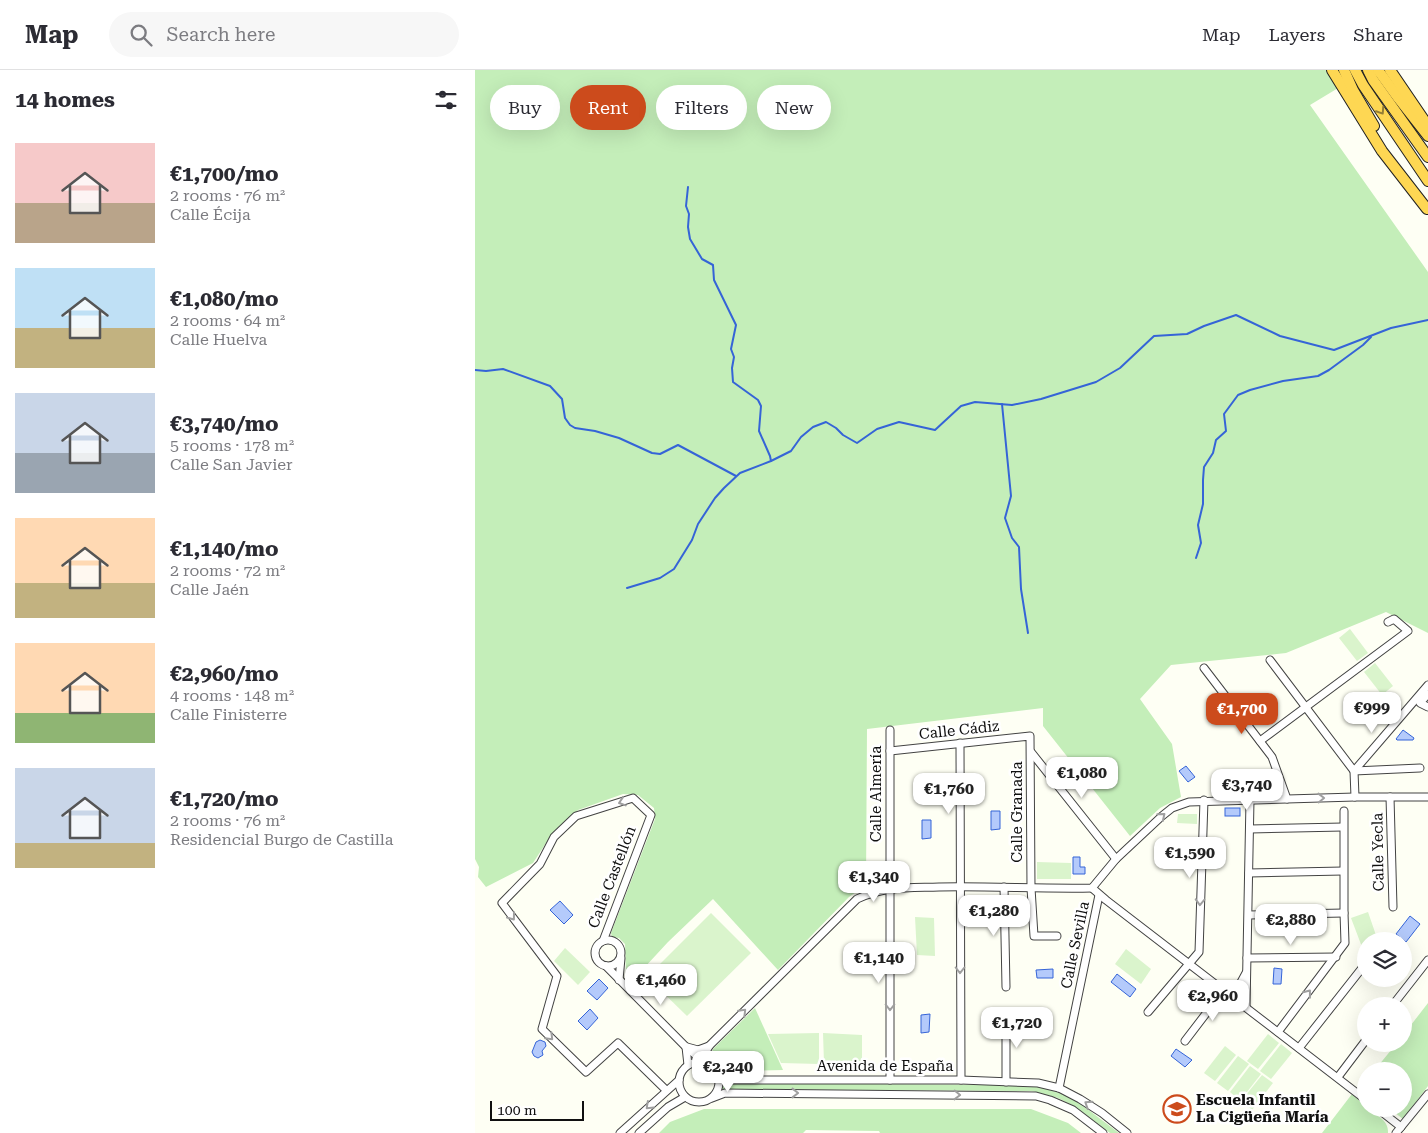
<!DOCTYPE html>
<html lang="en">
<head>
<meta charset="utf-8">
<style>
	body { margin:0; font-family:"Roboto Serif",serif; background:#f7f7f7; color:#2b2b33; height:100vh; display:flex; flex-direction:column; font-size:19px; white-space:nowrap }
	* { box-sizing:border-box; margin:0 }
	p { font-size:16px; color:#7c7c81 }
	.icon { flex:none; width:28px; height:28px; fill:none; stroke:currentColor; stroke-width:2; stroke-linecap:round; stroke-linejoin:round }
	.map { position:relative; flex:1; overflow:hidden }
	.sheet { display:flex; flex-direction:column; background:#fff; width:475px }
	.sheet>* { flex:none }
	.guide { position:absolute; left:15px; top:15px; width:475px; height:45px; display:flex; gap:10px }
	.fabs { position:absolute; left:882px; top:862px; display:grid; gap:10px }
	.fabs a { display:grid; place-items:center; width:55px; height:55px; border-radius:50%; background:#fff; box-shadow:0 5px 20px #0002; font-size:25px }
	.scale { position:absolute; left:15px; bottom:12px; width:94px; box-sizing:border-box; padding-left:5px; border:2px solid #101010; border-top:0; font-size:14px; line-height:18px; white-space:nowrap; color:#101010; -webkit-text-stroke:4px #fff; paint-order:stroke }
	.price { position:absolute; translate:-50% -42px; padding:0 11px; border-radius:10px; background:#fff; color:#222; font-size:16px; line-height:32px; filter:drop-shadow(0 1px 2px #0008) }
	.price::after { content:''; position:absolute; left:50%; top:30px; width:15px; height:11px; margin-left:-8px; background:inherit; clip-path:polygon(0 0,100% 0,50% 100%) }
	.price.active { background:#cc4b1c; color:#fff }
	ul { padding:0; list-style:none }
	li { display:flex; align-items:center; gap:15px; height:125px; padding:0 15px }
	li span { display:grid; place-items:center; flex:none; width:140px; height:100px; border-radius:0px; color:#555 }
	li>.icon { margin-inline-start:auto }
	span .icon { width:60px; height:60px; fill:#fffc; stroke-width:1 }
	li b { font-size:21px }
	h2 { display:flex; justify-content:space-between; align-items:center; height:60px; padding:0 15px; font-size:21px }
	.pill { padding:0 18px; border-radius:22px; background:#fff; box-shadow:0 5px 20px #0002; font-size:18px; line-height:45px }
	.pill.active { background:#cc4b1c; color:#fff }
	header { display:flex; align-items:center; gap:30px; box-sizing:border-box; height:70px; padding:0 25px; background:#fff; border-bottom:1px solid #e1e1e2 }
	header strong { font-size:24px }
	nav { display:flex; gap:28px; margin-inline-start:auto; font-size:18px }
	.search { width:350px; height:45px; background:#f7f7f7; display:flex; align-items:center; gap:12px; box-sizing:border-box; padding:0 18px; border-radius:28px; color:#7c7c81; font-size:19px }
	main { display:flex; flex:1; min-height:0 }
	.map>svg:first-child { display:block }
</style>
</head>
<body>
<header>
<strong>Map</strong>
<div class="search"><svg class="icon" aria-label="search" viewBox="0 0 24 24"><circle cx="10" cy="10" r="6"/><path d="M15 15l6 6"/></svg>Search here</div>
<nav><a>Map</a><a>Layers</a><a>Share</a></nav>
</header>
<main>
<section class="sheet">
<h2>14 homes<svg class="icon" aria-label="filters" viewBox="0 0 24 24"><path d="M4 7h16M4 17h16"/><circle cx="9" cy="7" r="2"/><circle cx="15" cy="17" r="2"/></svg></h2>
<ul>
<li><span style="background:linear-gradient(#f6c9c9 60%,#b9a48a 0)"><svg class="icon" aria-label="home" viewBox="0 0 24 24"><path d="M3 11l9-7 9 7M6 9v11h12V9"/></svg></span><div><b>€1,700/mo</b><p>2 rooms · 76 m²</p><p>Calle Écija</p></div></li>
<li><span style="background:linear-gradient(#bfe0f5 60%,#c2b280 0)"><svg class="icon" aria-label="home" viewBox="0 0 24 24"><path d="M3 11l9-7 9 7M6 9v11h12V9"/></svg></span><div><b>€1,080/mo</b><p>2 rooms · 64 m²</p><p>Calle Huelva</p></div></li>
<li><span style="background:linear-gradient(#c9d6e8 60%,#9aa5b1 0)"><svg class="icon" aria-label="home" viewBox="0 0 24 24"><path d="M3 11l9-7 9 7M6 9v11h12V9"/></svg></span><div><b>€3,740/mo</b><p>5 rooms · 178 m²</p><p>Calle San Javier</p></div></li>
<li><span style="background:linear-gradient(#ffd9b3 65%,#c2b280 0)"><svg class="icon" aria-label="home" viewBox="0 0 24 24"><path d="M3 11l9-7 9 7M6 9v11h12V9"/></svg></span><div><b>€1,140/mo</b><p>2 rooms · 72 m²</p><p>Calle Jaén</p></div></li>
<li><span style="background:linear-gradient(#ffd9b3 70%,#8fb573 0)"><svg class="icon" aria-label="home" viewBox="0 0 24 24"><path d="M3 11l9-7 9 7M6 9v11h12V9"/></svg></span><div><b>€2,960/mo</b><p>4 rooms · 148 m²</p><p>Calle Finisterre</p></div></li>
<li><span style="background:linear-gradient(#c9d6e8 75%,#c2b280 0)"><svg class="icon" aria-label="home" viewBox="0 0 24 24"><path d="M3 11l9-7 9 7M6 9v11h12V9"/></svg></span><div><b>€1,720/mo</b><p>2 rooms · 76 m²</p><p>Residencial Burgo de Castilla</p></div></li>
</ul>
</section>
<div class="map">
<svg width="953" height="1063" viewBox="0 0 953 1063">
	<rect width="100%" height="100%" fill="#fefff4"/>
	<g fill="#c4eeb9">
		<polygon points="0,0 893,0 835,35 953,202 953,563 911,542 811,583 696,595 665,629 697,674 706,727 685,738 655,766 568,656 568,638 392,659 391,815 374,827 303,900 238,829 193,872 157,911 151,903 150,874 144,868 137,867 136,863 180,749 179,738 163,725 148,724 103,740 73,770 58,793 11,817 3,807 4,797 0,789"/>
		<polygon points="953,933 953,1016 928,1049 915,1039 929,1039 929,1001 899,1001 921,974 929,974 929,964"/>
		<polygon points="280,938 308,1000 253,1001 243,995 236,985 238,979"/>
		<polygon points="245,1013 557,1015 585,1023 603,1032 644,1063 635,1063 599,1036 583,1028 557,1021 245,1019"/>
		<path d="M877 1024 891 1036V1039H894C903 1046 914 1051 913 1063H847Z"/>
		<polygon points="229,1039 556,1039 593,1053 606,1063 405,1063 404,1061 331,1060 328,1063 184,1063 195,1052"/>
	</g>
	<g fill="#daf4cc">
		<polygon points="875,559 893,583 882,591 864,568"/>
		<polygon points="900,593 918,616 907,625 889,602"/>
		<polygon points="703,744 722,744 722,754 702,753"/>
		<polygon points="562,792 596,793 596,809 562,809"/>
		<polygon points="893,842 903,871 891,871 891,876 887,877 876,848"/>
		<polygon points="236,843 276,883 212,946 172,907"/>
		<polygon points="440,847 459,848 460,886 442,885"/>
		<polygon points="90,878 115,902 103,915 79,891"/>
		<polygon points="651,879 676,899 666,914 640,894"/>
		<polygon points="344,963 344,994 306,993 293,964"/>
		<polygon points="348,963 387,965 387,991 384,993 349,993"/>
		<polygon points="793,964 804,973 783,999 772,991"/>
		<polygon points="806,974 817,983 796,1009 785,1001"/>
		<polygon points="750,976 761,985 740,1011 729,1003"/>
		<polygon points="763,986 774,994 753,1021 742,1013"/>
		<polygon points="775,996 786,1004 765,1031 755,1022"/>
		<polygon points="787,1005 798,1013 777,1040 766,1031"/>
	</g>
	<g fill="#b4cafb" stroke="#3564d7">
		<polygon points="928,660 939,668 938,670 922,670 921,669"/>
		<polygon points="711,696 720,707 713,712 704,701"/>
		<rect x="750" y="738" width="15" height="8"/>
		<polygon points="516,741 525,741 525,759 516,760"/>
		<polygon points="447,750 456,750 456,768 447,769"/>
		<polygon points="598,787 605,787 605,797 610,797 610,804 598,804"/>
		<polygon points="85,831 98,845 89,854 75,840"/>
		<polygon points="935,846 945,854 931,872 921,864"/>
		<polygon points="799,898 807,899 806,914 798,914"/>
		<polygon points="578,899 578,908 562,908 561,900"/>
		<polygon points="642,904 661,919 655,927 636,912"/>
		<polygon points="124,909 133,918 122,930 112,921"/>
		<polygon points="115,939 123,948 112,960 103,951"/>
		<polygon points="455,944 454,962 446,963 446,945"/>
		<polygon points="65,970 70,972 71,976 67,981 68,985 63,988 59,986 57,982 61,972"/>
		<polygon points="701,979 717,990 710,997 696,986"/>
	</g>
	<g fill="none" stroke-linecap="round" stroke-linejoin="round">
		<g stroke="#3564d7" stroke-width="2">
			<polyline points="213,117 211,136 214,144 213,157 215,169 227,189 238,195 239,210 261,255 256,279 259,287 257,298 258,312 283,330 286,336 284,361 295,386 296,391"/>
			<polyline points="0,300 11,301 28,299 75,316 87,329 90,348 95,355 100,358 120,361 144,368 177,383 185,384 203,375 261,406"/>
			<polyline points="527,334 536,426 530,448 537,468 544,477 546,519 553,563"/>
			<polyline points="721,488 726,473 723,455 728,434 728,410 729,397 738,383 741,370 751,361 749,344 763,325 775,320 808,311 843,306 854,300 888,275 896,267"/>
			<polyline points="152,518 185,508 199,499 217,470 223,454 240,428 249,418 265,403 296,391 316,381 326,367 338,357 351,352 361,358 368,365 382,373 402,359 424,352 460,360 486,336 500,332 537,335 566,329 621,312 645,298 679,266 712,264 729,256 761,245 805,266 859,280 916,258 953,250"/>
		</g>
		<g stroke="#434343" stroke-width="9">
			<g id="minor">
				<polyline points="795,590 879,701 945,698"/>
				<polyline points="729,598 797,687 812,729"/>
				<polyline points="953,624 945,633 953,637"/>
				<polyline points="415,660 415,1010"/>
				<polyline points="785,671 933,561 919,549 913,552"/>
				<polyline points="485,673 486,1010"/>
				<polyline points="415,681 555,666 556,818 559,866 582,866"/>
				<polyline points="556,682 641,789"/>
				<polyline points="880,727 879,701 953,615"/>
				<polyline points="915,727 918,837"/>
				<polyline points="775,759 868,757"/>
				<polyline points="774,803 868,801"/>
				<polyline points="529,817 531,917"/>
				<polyline points="617,818 631,830 891,1030"/>
				<polyline points="774,845 869,843"/>
				<circle cx="133" cy="883" r="13"/>
				<polyline points="128,871 176,745 158,728 101,746 79,767 65,794 27,833 82,906 67,959 111,1002 143,973 191,1020"/>
				<polyline points="772,888 861,887"/>
				<polyline points="131,896 211,977 229,992"/>
				<polyline points="144,910 146,888"/>
				<polyline points="758,927 771,903"/>
				<polyline points="917,936 953,890"/>
				<polyline points="771,937 775,730"/>
				<polyline points="673,942 724,882 729,730"/>
				<polyline points="512,946 569,945"/>
				<polyline points="531,946 531,1012"/>
				<polyline points="803,962 870,873 869,843 869,741"/>
				<polyline points="710,971 749,920"/>
				<polyline points="211,977 213,995"/>
				<polyline points="212,977 223,980 234,976"/>
				<polyline points="824,978 891,893"/>
				<circle cx="224" cy="1012" r="20"/>
				<path d="M232 993 230 984 234 976 382 829C409 816 434 818 464 817 515 816 566 819 617 818L641 789 687 746 697 738 714 732 880 727H953"/>
				<polyline points="863,1007 891,970"/>
				<polyline points="244,1008 250,1010 486,1010 563,1013 584,1018 605,1029 627,1043 652,1063"/>
				<polyline points="584,1018 624,825"/>
				<polyline points="237,1028 250,1023 561,1026 575,1030 598,1040 628,1063"/>
				<polyline points="903,1039 926,1057"/>
				<polyline points="145,1063 204,1010"/>
				<polyline points="164,1063 193,1037 210,1027"/>
				<polyline points="921,1063 953,1024"/>
			</g>
		</g>
		<g stroke="#212121" stroke-width="12">
			<g id="highway">
				<polyline points="857,0 907,81 952,139"/>
				<polyline points="869,0 878,20 899,56"/>
				<polyline points="880,0 888,15 953,111"/>
				<polyline points="893,0 898,10 953,87"/>
				<polyline points="903,0 924,29 953,66"/>
				<polyline points="915,0 953,56"/>
			</g>
		</g>
		<use href="#minor" stroke="#fff" stroke-width="7"/>
		<use href="#highway" stroke="#fed753" stroke-width="10"/>
	</g>
	<defs><path id="oneway-chevron" d="M-2-3.5L2.5 0L-2 3.5" fill="none" stroke-width="1.6" stroke-linecap="round" stroke-linejoin="round" transform="scale(1.25)"/></defs>
	<use stroke="#937d35" href="#oneway-chevron" transform="translate(906 41) rotate(57)"/>
	<g stroke="#9f9f9f">
		<use href="#oneway-chevron" transform="translate(846 728) rotate(-1)"/>
		<use href="#oneway-chevron" transform="translate(147 732) rotate(162)"/>
		<use href="#oneway-chevron" transform="translate(687 746) rotate(-39)"/>
		<use href="#oneway-chevron" transform="translate(725 832) rotate(92)"/>
		<use href="#oneway-chevron" transform="translate(37 847) rotate(53)"/>
		<use href="#oneway-chevron" transform="translate(485 900) rotate(90)"/>
		<use href="#oneway-chevron" transform="translate(833 923) rotate(-52)"/>
		<use href="#oneway-chevron" transform="translate(415 937) rotate(90)"/>
		<use href="#oneway-chevron" transform="translate(268 942) rotate(-45)"/>
		<use href="#oneway-chevron" transform="translate(75 967) rotate(45)"/>
		<use href="#oneway-chevron" transform="translate(320 1023)"/>
		<use href="#oneway-chevron" transform="translate(482 1025) rotate(1)"/>
		<use href="#oneway-chevron" transform="translate(613 1034) rotate(-147)"/>
		<use href="#oneway-chevron" transform="translate(174 1036) rotate(137)"/>
	</g>
	<defs>
		<g id="school-ring" transform="scale(1.4375)"><circle r="9.5" fill="#fff" stroke="#cc4b1c" stroke-width="1.5"/><path d="M0-5L7-2L0 1L-7-2ZM-4 1L0 2.5L4 1V4Q0 6-4 4Z" fill="#cc4b1c"/></g>
	</defs>
	<g fill-rule="evenodd">
		<use href="#school-ring" x="702" y="1039"/>
	</g>
	<g text-anchor="middle" dominant-baseline="central" stroke-width="5" stroke-linejoin="round" paint-order="stroke">
		<g font-size="15" fill="#101010" stroke="#fff">
			<text transform="translate(484 660) rotate(-6)">Calle Cádiz</text>
			<text transform="translate(401 724) rotate(-90)">Calle Almería</text>
			<text transform="translate(542 742) rotate(-90)">Calle Granada</text>
			<text transform="translate(903 782) rotate(-91)">Calle Yecla</text>
			<text transform="translate(137 807) rotate(-69)">Calle Castellón</text>
			<text transform="translate(600 875) rotate(-78)">Calle Sevilla</text>
			<text x="410" y="996">Avenida de España</text>
		</g>
		<g font-size="15" font-weight="bold" fill="#101010" stroke="#fff" text-anchor="start">
			<text x="721" y="1030">Escuela Infantil<tspan x="721" dy="17">La Cigüeña María</tspan></text>
		</g>
	</g>
</svg>
<div class="fabs">
<a><svg class="icon" aria-label="layers" viewBox="0 0 24 24"><path d="M12 4l9 5-9 5-9-5zM3 14l9 5 9-5"/></svg></a>
<a>+</a>
<a>−</a>
</div>
<div class="scale">100 m</div>
<b class="price" style="left:897px;top:664px">€999</b>
<b class="price active" style="left:767px;top:665px">€1,700</b>
<b class="price" style="left:607px;top:729px">€1,080</b>
<b class="price" style="left:772px;top:741px">€3,740</b>
<b class="price" style="left:474px;top:745px">€1,760</b>
<b class="price" style="left:715px;top:809px">€1,590</b>
<b class="price" style="left:399px;top:833px">€1,340</b>
<b class="price" style="left:519px;top:867px">€1,280</b>
<b class="price" style="left:816px;top:876px">€2,880</b>
<b class="price" style="left:404px;top:914px">€1,140</b>
<b class="price" style="left:186px;top:936px">€1,460</b>
<b class="price" style="left:738px;top:952px">€2,960</b>
<b class="price" style="left:542px;top:979px">€1,720</b>
<b class="price" style="left:253px;top:1023px">€2,240</b>
<div class="guide">
<a class="pill">Buy</a>
<a class="pill active">Rent</a>
<a class="pill">Filters</a>
<a class="pill">New</a>
</div>
</div>
</main>
</body>
</html>
